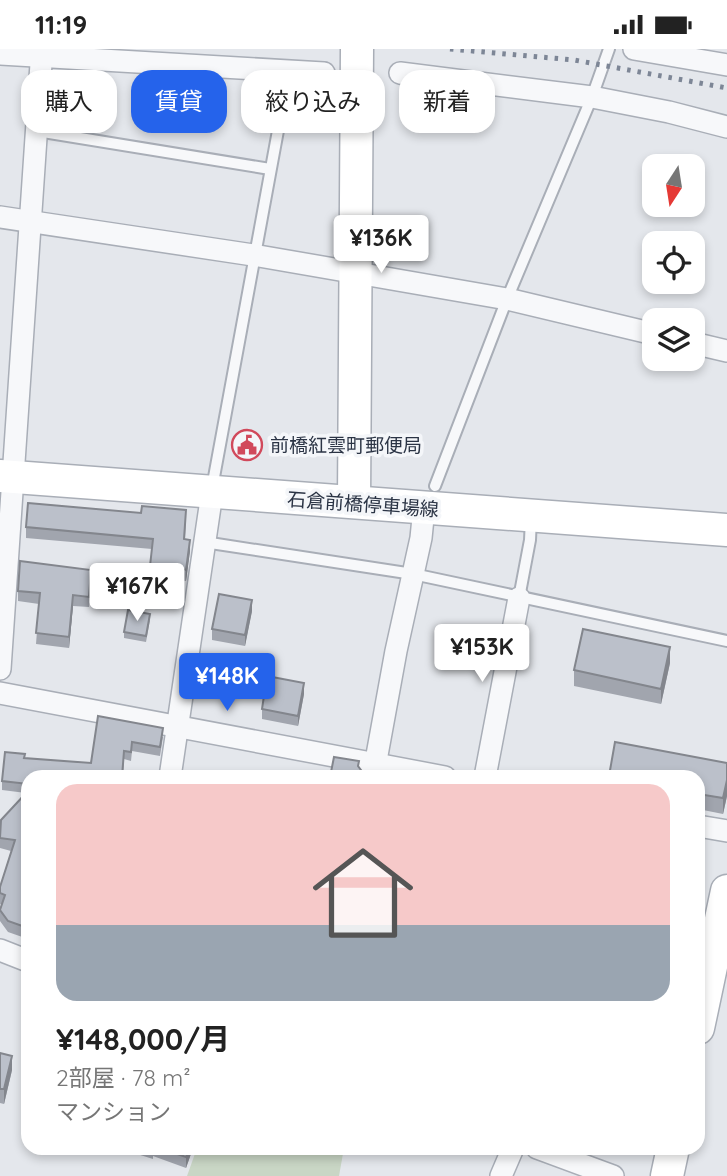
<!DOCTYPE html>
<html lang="ja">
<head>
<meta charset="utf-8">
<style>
	body { margin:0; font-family:Quicksand,"Noto Sans JP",sans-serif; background:#f6f6f6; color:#222; height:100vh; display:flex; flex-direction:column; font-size:26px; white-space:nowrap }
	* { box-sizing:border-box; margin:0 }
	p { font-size:23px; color:#767676 }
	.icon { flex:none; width:38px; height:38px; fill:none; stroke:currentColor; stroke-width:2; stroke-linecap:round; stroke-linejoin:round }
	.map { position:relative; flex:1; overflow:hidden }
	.panel { position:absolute; left:21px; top:721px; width:684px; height:385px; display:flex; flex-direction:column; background:#fff; border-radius:21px; box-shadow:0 4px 10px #0003 }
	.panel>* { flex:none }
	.hud { position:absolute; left:21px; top:21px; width:686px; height:63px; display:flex; gap:14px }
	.needle { width:46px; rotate:192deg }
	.fabs { position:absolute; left:642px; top:105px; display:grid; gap:14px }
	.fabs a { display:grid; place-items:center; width:63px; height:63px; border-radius:14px; background:#fff; box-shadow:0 4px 10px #0003; font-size:35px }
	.price { position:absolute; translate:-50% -60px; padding:0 16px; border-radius:7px; background:#fff; color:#222; font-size:23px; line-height:46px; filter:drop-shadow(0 2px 4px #0008) }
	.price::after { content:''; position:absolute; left:50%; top:42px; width:21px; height:16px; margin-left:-10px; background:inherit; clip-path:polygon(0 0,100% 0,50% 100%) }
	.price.active { background:#2563eb; color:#fff }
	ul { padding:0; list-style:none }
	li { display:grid; align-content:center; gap:14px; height:371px; padding:0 35px }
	li span { display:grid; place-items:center; height:217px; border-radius:21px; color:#555 }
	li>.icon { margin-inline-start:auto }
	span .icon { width:126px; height:126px; fill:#fffc; stroke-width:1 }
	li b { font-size:30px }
	.pill { padding:0 24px; border-radius:21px; background:#fff; box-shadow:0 4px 10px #0003; font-size:24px; line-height:63px }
	.pill.active { background:#2563eb; color:#fff }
	.status { display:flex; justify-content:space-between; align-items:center; height:49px; padding:0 35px; background:#fff; direction:ltr }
	.status svg { height:19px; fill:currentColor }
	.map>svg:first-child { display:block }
</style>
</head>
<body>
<div class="status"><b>11:19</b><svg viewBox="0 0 49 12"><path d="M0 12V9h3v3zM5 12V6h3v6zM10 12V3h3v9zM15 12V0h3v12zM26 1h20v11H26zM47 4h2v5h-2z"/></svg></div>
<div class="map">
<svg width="727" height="1127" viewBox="0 0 727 1127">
	<rect width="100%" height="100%" fill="#e4e7ec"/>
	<polygon fill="#c9d6c5" points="197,1099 344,1099 339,1127 187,1127"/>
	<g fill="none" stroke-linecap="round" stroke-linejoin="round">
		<g stroke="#a9aeb7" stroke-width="14">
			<g id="lane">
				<polyline points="37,82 270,120"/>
				<polyline points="435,437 507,250 592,48 609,0"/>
				<polyline points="212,439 289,22"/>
				<polyline points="204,493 413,525 727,592"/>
				<polyline points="519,549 530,491 531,469"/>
			</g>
		</g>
		<g stroke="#a9aeb7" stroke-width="24">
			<g id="street">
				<polyline points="634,0 727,16"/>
				<polyline points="0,5 324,24"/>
				<polyline points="400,24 592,48 669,63 727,78"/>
				<polyline points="0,168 253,206 507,250 654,285"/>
				<polyline points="693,294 727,302"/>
				<polyline points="0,620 42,0"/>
				<polyline points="0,644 445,728"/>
				<polyline points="170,728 212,444"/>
				<polyline points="373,728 396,602 421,489 424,459"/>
				<polyline points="485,728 519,549"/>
				<polyline points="698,777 727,782"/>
				<polyline points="0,901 28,912"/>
				<polyline points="537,1099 613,1127"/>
				<polyline points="501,1127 513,1099"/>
			</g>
		</g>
		<g stroke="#a9aeb7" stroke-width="35">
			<g id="secondary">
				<polyline points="0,427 727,481"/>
				<polyline points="354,452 357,0"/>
				<polyline points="698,979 727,842"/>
				<polyline points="667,1127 673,1099"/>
			</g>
		</g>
		<use href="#lane" stroke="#f7f8fa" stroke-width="10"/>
		<use href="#street" stroke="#f7f8fa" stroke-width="21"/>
		<use href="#secondary" stroke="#fff" stroke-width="32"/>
		<polyline stroke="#7d8696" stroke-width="5" stroke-dasharray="3.5 7" stroke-linecap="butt" points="450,0 574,11 727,39"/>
	</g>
	<g fill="#a1a5ae">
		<polygon points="186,472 185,490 190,502 186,532 150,528 152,500 26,489 26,478"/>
		<polygon points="91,532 89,558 73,557 69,599 36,595 39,555 18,552 18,542"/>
		<polygon points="252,562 245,597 212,591 212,580"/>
		<polygon points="150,571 146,593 124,589 124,583"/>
		<polygon points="670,614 661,655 574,637 574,621"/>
		<polygon points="304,645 298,677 262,670 262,660"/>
		<polygon points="98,667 163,688 160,707 132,702 131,712 124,710 123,728 28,728 28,744 27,744 27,753 25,766 28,766 28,890 8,883 0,872 0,861 2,856 0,855 0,838 11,802 0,799 0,775 26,744 2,741 2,732 25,709 91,714"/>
		<polygon points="727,714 727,747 723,765 698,760 698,728 609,728"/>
		<polygon points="0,1004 12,1021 4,1055 0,1054"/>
		<polygon points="118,1099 193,1099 186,1119 153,1107 153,1110"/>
	</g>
	<g fill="#83868d">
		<polygon points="190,491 190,502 186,532 186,521"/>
		<polygon points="73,546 73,557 69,599 69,588"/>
		<polygon points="252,551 252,562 245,597 245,586"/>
		<polygon points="670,598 670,614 661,655 661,640"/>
		<polygon points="304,634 304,645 298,677 298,667"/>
		<polygon points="727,731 727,747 723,765 723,749"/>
		<polygon points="27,743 27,753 23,776 23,765"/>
		<polygon points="12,1007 12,1021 4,1055 4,1040"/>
		<polygon points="190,1099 193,1099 186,1119 186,1108"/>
	</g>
	<g fill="#bbc0ca" stroke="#83868d" stroke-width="2">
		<polygon points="28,454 141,464 142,457 186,461 184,490 190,491 186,521 150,517 153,490 26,478"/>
		<polygon points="20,512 91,521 89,548 73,546 69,588 36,584 40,544 18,542"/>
		<polygon points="219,545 252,551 245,586 212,580"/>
		<polygon points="128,561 150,565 146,587 124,583"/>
		<polygon points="583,580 670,598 661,640 574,621"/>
		<polygon points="267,627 304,634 298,667 262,660"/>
		<polygon points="98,667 163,679 160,698 132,693 131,703 124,702 122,728 28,728 28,735 2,732 5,703 25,705 24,709 91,714"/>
		<polygon points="615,693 727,714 727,731 723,749 698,745 698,728 609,727"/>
		<polygon points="334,708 359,712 358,717 364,725 370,728 330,728"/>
		<polygon points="384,722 416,728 370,728 378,727"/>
		<polygon points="27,743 23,765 28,766 28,879 8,872 0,861 5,846 0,844 0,838 15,791 0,789 1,771"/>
		<polygon points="0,1004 12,1007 4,1040 0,1040"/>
		<polygon points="160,1099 190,1099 186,1108"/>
	</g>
	<defs>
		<g id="civic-ring" transform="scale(1.575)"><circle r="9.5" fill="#f4f6f9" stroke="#d1495b" stroke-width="1.5"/><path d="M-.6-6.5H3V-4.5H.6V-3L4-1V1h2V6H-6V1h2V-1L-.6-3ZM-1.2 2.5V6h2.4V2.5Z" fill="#d1495b"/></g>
	</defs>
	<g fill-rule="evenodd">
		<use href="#civic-ring" x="247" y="396"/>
	</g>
	<g text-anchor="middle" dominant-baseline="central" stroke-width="7" stroke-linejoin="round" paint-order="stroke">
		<g font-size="19" fill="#2b3445" stroke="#f4f6f9" text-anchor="start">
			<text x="270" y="396">前橋紅雲町郵便局</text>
		</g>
		<g font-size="19" fill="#2b3445" stroke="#f4f6f9">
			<text transform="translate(363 455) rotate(4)">石倉前橋停車場線</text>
		</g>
	</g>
</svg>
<div class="fabs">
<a><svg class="needle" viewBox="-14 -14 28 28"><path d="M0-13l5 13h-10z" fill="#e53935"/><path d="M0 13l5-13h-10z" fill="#767676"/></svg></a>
<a><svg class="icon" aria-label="locate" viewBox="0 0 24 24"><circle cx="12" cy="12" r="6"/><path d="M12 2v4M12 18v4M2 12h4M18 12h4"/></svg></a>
<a><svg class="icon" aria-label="layers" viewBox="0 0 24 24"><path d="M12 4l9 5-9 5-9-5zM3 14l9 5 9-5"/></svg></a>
</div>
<b class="price" style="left:381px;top:226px">¥136K</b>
<b class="price" style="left:137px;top:574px">¥167K</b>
<b class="price" style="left:482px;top:635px">¥153K</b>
<b class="price active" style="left:227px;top:664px">¥148K</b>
<div class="hud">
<a class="pill">購入</a>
<a class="pill active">賃貸</a>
<a class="pill">絞り込み</a>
<a class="pill">新着</a>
</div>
<section class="panel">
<ul>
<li><span style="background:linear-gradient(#f6c9c9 65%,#9aa5b1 0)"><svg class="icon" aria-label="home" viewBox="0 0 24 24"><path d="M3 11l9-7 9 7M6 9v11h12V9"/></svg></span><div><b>¥148,000/月</b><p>2部屋 · 78 m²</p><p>マンション</p></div></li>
</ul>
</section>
</div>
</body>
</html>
